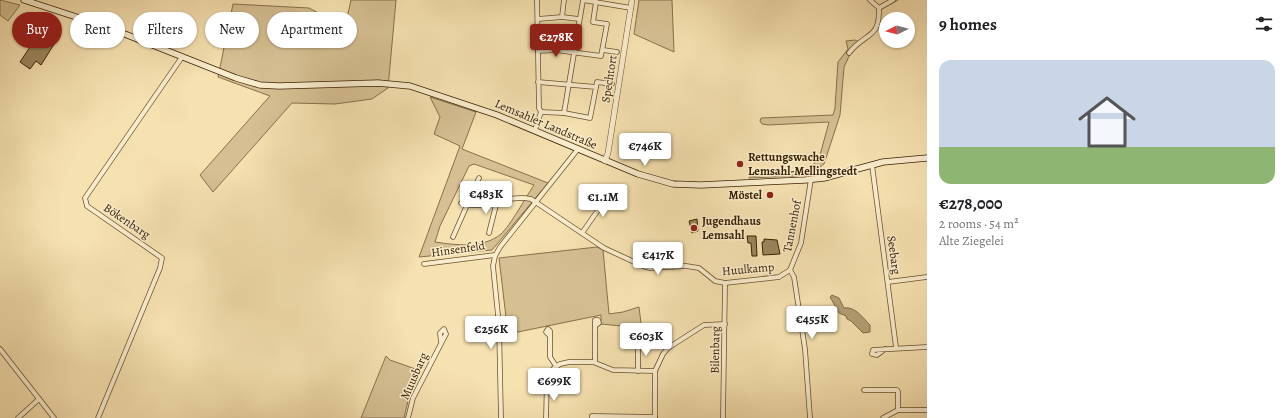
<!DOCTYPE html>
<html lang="en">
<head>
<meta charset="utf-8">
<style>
	body { margin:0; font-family:Alegreya,serif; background:#f2f2f2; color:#202124; height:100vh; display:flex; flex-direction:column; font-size:15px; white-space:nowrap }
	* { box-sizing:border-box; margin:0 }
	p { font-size:13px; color:#757577 }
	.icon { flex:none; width:22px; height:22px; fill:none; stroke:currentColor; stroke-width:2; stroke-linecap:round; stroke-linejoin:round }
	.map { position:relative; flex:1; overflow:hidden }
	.side { display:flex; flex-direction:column; background:#fff; width:360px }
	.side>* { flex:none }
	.guide { position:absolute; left:12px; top:12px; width:380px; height:36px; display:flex; gap:8px }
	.needle { width:26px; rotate:264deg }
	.controls { position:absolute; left:879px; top:12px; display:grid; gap:8px }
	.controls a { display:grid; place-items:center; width:36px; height:36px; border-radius:50%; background:#fff; box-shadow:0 1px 3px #0004; font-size:20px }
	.price { position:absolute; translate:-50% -34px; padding:0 9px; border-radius:4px; background:#fff; color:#222; font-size:13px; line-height:26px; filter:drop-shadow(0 1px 2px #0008) }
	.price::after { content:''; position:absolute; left:50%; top:24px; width:12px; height:9px; margin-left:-6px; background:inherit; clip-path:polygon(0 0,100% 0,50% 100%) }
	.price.current { background:#8f2418; color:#fff }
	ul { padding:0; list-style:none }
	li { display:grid; align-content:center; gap:8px; height:212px; padding:0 12px }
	li span { display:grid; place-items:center; height:124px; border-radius:12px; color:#555 }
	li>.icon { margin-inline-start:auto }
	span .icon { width:72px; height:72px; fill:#fffc; stroke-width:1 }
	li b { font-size:17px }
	h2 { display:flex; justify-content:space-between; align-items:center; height:48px; padding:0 12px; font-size:17px }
	.pill { padding:0 14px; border-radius:18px; background:#fff; box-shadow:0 1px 3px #0004; font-size:14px; line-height:36px }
	.pill.current { background:#8f2418; color:#fff }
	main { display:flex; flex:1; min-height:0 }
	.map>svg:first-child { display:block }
</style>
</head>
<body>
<main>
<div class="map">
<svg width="927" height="418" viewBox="0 0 927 418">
	<rect width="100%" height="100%" fill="#f6e1b0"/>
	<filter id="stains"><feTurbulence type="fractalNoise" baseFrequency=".005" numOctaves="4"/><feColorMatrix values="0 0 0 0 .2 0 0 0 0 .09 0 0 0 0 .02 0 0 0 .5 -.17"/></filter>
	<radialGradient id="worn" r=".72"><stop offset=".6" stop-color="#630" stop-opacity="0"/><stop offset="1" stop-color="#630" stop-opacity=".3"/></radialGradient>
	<g fill="#d6c093" stroke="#87704b" fill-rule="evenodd">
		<polygon points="0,0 20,5 8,21 0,15"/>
		<polygon points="351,0 396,0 388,88 372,99 335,104 292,103 213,192 200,175 270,96 218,77 233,4 309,8 345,27"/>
		<polygon points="639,0 672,0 674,52 634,34"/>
		<polygon points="855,40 859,42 851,52 844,67 840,115 824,164 813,172 798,176 749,178 749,177 804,171 812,167 820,155 829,122 768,125 762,124 760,121 761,118 833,115 835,108 838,62 848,49 846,41"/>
		<path d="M430 97 476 112 462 149 548 183 492 250 419 257 460 146 434 134 440 117ZM474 164 534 185C526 197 510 226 501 234 483 249 456 245 435 242L440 226 469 166Z"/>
		<polygon points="597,247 603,250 609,314 623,312 639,307 642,331 635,333 631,327 601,324 601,315 508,334 499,258"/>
		<polygon points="386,356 390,360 421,371 409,397 404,418 361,418"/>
	</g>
	<path fill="#b5a075" stroke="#836d47" d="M832 295 839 298 844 308C855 306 863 318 870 325V332L863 333 851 321 847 319 846 316 839 313 830 297Z"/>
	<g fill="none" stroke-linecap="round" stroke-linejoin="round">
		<polyline stroke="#836d47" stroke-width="1" points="883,8 898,0"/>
	</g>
	<g fill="#9b855d" stroke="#382103">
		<polygon points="38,22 44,25 40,31 47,35 48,34 56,41 41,65 36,61 30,69 20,62 30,47 21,42 25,36 28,38"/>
		<polygon points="697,219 698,231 692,233 689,221"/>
		<polygon points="747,236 756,236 757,256 752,256 751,243 748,243"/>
		<polygon points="764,239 777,240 780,254 763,255 762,242 764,242"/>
	</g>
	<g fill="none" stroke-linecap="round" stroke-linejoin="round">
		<g stroke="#68512e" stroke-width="5.5">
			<g id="minor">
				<polyline points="537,0 539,108 541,112"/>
				<polyline points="870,0 879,8"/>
				<polyline points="879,8 893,0"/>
				<polyline points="562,17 579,19"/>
				<polyline points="538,19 562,17 564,0"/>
				<polyline points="603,50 617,52"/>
				<polyline points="538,51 556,50 601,56 607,24 593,22 596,2"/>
				<path d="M849 53C865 32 880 40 879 8"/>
				<polyline points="538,82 596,87 590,118 564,113"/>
				<polyline points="596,87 597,82 612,84"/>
				<polyline points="535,130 541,112 564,113 583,0 631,8"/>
				<polyline points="872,165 896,347"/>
				<path d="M461 203C483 211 506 194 531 199L604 248 643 266 650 268 686 266 699 268 715 281 725 283 779 277 790 270 801 243 811 179"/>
				<polyline points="489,233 497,201"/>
				<polyline points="582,233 610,193 608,190 605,189 602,193 603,205"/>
				<polyline points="453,237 479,178"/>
				<polyline points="424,264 495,255"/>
				<polyline points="790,270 794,277 805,349 810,418"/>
				<polyline points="888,282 927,277"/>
				<polyline points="550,336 546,332 548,329 550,331 550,357 556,366"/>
				<polyline points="0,349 54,418"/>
				<polyline points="885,349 877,355 872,354 873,350 927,347"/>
				<polyline points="595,362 595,320 598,320 599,323 595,326"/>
				<polyline points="638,371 638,334 642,333 642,337 638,340"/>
				<polyline points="864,390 897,390 898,392 898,410"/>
				<polyline points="18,418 39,399"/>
				<polyline points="98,418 160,268 162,258 87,206 85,198 182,57"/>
				<polyline points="408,418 413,398 446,334 444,329 440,333 441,342"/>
				<polyline points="501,418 499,325 493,266 495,256 500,247 578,149"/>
				<polyline points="546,418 547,378 553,369 560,364 569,362 593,362 613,370 655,371"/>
				<polyline points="592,418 592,416 655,417"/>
				<polyline points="655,418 655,371 663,354 668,348 704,325 725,324"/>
				<polyline points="723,418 725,283"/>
				<polyline points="883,418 898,410 927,410"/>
			</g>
		</g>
		<g stroke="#68512e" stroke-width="6">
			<polyline id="tertiary" points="605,161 608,153 632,0"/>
		</g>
		<g stroke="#382103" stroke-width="7">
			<polyline id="secondary" points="24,0 107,27 236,78 260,85 279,86 378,83 410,86 497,115 638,174 673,184 701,185 805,180 824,178 883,162 927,158"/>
		</g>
		<use href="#minor" stroke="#f9eccc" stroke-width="4"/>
		<use href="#tertiary" stroke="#f9eccc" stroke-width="5"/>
		<use href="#secondary" stroke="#f9eccc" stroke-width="5.5"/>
	</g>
	<g fill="#8f2418" stroke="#f9eccc" stroke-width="1.5">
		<circle cx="740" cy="164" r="4"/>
		<circle cx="770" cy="195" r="4"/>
		<circle cx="694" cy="228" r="4"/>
	</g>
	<g text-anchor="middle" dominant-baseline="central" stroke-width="3" stroke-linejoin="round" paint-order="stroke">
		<g font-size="12" fill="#382103" stroke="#f9eccc">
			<text transform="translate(609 79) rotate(-81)">Spechtort</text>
			<text transform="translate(546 124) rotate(23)">Lemsahler Landstraße</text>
			<text transform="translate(127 221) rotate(34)">Bökenbarg</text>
			<text transform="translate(792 226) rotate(-79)">Tannenhof</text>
			<text transform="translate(458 249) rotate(-8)">Hinsenfeld</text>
			<text transform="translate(894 255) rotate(82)">Seebarg</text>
			<text transform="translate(748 269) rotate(-5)">Huulkamp</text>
			<text transform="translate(715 350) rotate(-89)">Bilenbarg</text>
			<text transform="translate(414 376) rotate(-66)">Muusbarg</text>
		</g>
		<g font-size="12" font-weight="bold" fill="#382103" stroke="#f9eccc" text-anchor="start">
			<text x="748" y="157">Rettungswache<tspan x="748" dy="14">Lemsahl-Mellingstedt</tspan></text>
			<text x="762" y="195" text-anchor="end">Möstel</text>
			<text x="702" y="221">Jugendhaus<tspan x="702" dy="14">Lemsahl</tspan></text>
		</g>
	</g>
	<rect width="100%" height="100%" filter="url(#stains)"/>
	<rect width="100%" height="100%" fill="url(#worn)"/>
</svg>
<div class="controls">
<a><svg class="needle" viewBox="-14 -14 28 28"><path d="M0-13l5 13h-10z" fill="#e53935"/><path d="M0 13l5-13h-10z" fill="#757577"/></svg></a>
</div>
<b class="price current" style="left:556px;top:58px">€278K</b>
<b class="price" style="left:645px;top:167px">€746K</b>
<b class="price" style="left:486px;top:215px">€483K</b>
<b class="price" style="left:603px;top:218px">€1.1M</b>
<b class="price" style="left:658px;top:276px">€417K</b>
<b class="price" style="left:812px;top:340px">€455K</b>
<b class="price" style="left:491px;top:350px">€256K</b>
<b class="price" style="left:646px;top:357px">€603K</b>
<b class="price" style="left:554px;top:402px">€699K</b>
<div class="guide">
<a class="pill current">Buy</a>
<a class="pill">Rent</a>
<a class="pill">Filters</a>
<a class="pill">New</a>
<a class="pill">Apartment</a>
</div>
</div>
<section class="side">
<h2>9 homes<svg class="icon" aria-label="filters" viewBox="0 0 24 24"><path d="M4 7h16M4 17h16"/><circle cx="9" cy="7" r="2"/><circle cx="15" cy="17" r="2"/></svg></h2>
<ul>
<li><span style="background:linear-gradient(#c9d6e8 70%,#8fb573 0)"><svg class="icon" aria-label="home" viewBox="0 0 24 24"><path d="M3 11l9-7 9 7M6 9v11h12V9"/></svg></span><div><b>€278,000</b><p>2 rooms · 54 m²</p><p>Alte Ziegelei</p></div></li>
</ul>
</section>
</main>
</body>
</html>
